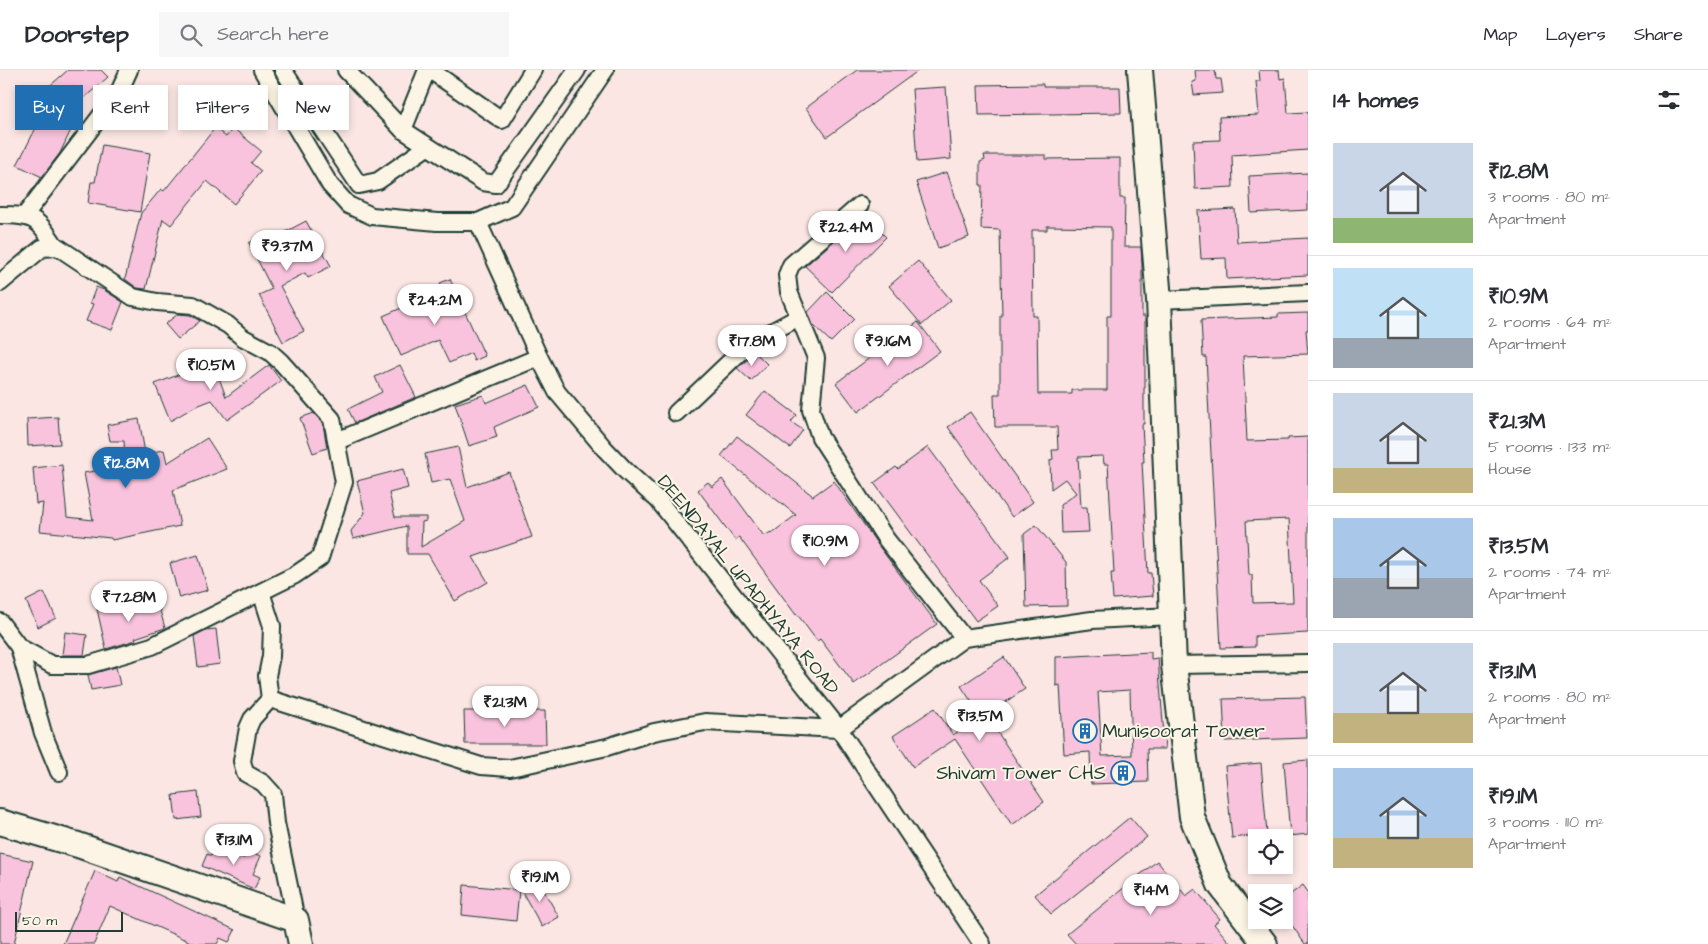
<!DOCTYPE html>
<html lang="en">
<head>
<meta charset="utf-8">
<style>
	body { margin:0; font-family:"Architects Daughter",sans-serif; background:#f7f7f7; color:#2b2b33; height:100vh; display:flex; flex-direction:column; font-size:19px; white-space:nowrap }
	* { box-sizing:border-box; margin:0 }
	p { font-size:16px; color:#7c7c81 }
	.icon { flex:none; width:28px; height:28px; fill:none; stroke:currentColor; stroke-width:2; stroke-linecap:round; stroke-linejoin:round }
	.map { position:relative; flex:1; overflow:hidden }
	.side { display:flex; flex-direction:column; background:#fff; width:400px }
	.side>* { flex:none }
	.guide { position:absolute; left:15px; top:15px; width:475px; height:45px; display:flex; gap:10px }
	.buttons { position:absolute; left:1248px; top:759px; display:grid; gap:10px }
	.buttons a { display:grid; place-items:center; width:45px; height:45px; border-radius:0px; background:#fff; box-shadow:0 2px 8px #0003; font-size:25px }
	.scale { position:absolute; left:15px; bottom:12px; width:108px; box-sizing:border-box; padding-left:5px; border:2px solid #1f3d34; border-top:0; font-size:14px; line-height:18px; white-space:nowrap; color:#1f3d34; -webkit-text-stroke:4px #fcf5e5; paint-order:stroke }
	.price { position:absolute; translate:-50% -42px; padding:0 11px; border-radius:18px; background:#fff; color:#222; font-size:16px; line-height:32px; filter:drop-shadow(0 1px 2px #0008) }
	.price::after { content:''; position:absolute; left:50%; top:30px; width:15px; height:11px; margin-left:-8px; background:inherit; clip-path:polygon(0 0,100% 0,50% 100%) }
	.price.current { background:#1f6fb2; color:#fff }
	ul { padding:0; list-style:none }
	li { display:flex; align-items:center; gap:15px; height:125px; padding:0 25px }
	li+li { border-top:1px solid #e1e1e2 }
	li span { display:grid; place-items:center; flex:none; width:140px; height:100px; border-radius:0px; color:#555 }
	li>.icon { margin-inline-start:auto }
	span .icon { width:60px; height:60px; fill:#fffc; stroke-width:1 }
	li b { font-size:21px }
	h2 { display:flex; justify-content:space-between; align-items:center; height:60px; padding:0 25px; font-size:21px }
	.tag { padding:0 18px; border-radius:0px; background:#fff; box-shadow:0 2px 8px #0003; font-size:18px; line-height:45px }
	.tag.current { background:#1f6fb2; color:#fff }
	header { display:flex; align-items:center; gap:30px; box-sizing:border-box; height:70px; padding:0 25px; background:#fff; border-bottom:1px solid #e1e1e2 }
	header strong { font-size:24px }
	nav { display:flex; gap:28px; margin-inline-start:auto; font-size:18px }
	.search { width:350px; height:45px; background:#f7f7f7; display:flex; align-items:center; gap:12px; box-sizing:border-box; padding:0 18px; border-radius:0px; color:#7c7c81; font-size:19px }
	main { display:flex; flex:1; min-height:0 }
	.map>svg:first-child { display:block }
</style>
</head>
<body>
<header>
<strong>Doorstep</strong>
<div class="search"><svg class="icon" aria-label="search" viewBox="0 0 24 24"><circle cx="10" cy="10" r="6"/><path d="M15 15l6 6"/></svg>Search here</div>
<nav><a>Map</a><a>Layers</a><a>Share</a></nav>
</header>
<main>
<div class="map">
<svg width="1308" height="874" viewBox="0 0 1308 874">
	<rect width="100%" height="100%" fill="#fbe6e3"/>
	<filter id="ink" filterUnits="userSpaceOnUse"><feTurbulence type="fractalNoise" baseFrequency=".02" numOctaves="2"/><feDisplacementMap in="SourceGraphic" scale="10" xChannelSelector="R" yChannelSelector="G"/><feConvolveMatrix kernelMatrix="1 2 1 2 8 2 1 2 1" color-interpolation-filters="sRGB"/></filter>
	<g filter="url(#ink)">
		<g fill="#f9c3dd" stroke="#1f3d34" fill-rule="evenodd">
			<polygon points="68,0 101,0 108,7 66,44 45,20"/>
			<polygon points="857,0 919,0 827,67 806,38"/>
			<polygon points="1195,0 1215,0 1216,9 1221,9 1223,23 1194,25 1192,12 1196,11"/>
			<polygon points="1259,0 1279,0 1280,9 1285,8 1288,43 1308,42 1308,80 1232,85 1233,117 1195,119 1193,71 1220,70 1219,47 1259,45 1256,11 1260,11"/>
			<polygon points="1043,14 1043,17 1120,17 1121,43 979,45 978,15"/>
			<polygon points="946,17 951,89 917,92 912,19"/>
			<polygon points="42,46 71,60 60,83 42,107 17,95"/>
			<polygon points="215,58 226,67 233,58 261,81 251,93 261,101 234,134 207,111 171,155 163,149 146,219 137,218 125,209 141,143 161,119 164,121"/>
			<polygon points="102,75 150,83 140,142 88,133 91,112 95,112"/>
			<path d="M984 85H1046V89L1120 88V128H1125L1124 177H1141L1142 194V246H1145V318H1144V354H1142L1144 392H1142L1148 503H1151L1153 526 1113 529 1111 503H1114L1108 394H1104L1103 386 1078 387 1081 437H1087L1089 462 1061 463 1060 435 1076 423 1065 409 1051 419 1050 390 1053 389 1052 380H1058L1057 357H995L994 324H1000V246H1002L1000 160 981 159 982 115H980V92L985 90ZM1047 156 1111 157V246H1107V320H1072V324H1038L1037 246H1033L1032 160H1047Z"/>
			<polygon points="947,102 969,167 938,178 916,112"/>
			<polygon points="1308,103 1308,140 1251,143 1249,106"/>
			<polygon points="1235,139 1237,172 1308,168 1308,205 1227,209 1226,188 1201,189 1198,141"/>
			<polygon points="864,145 886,167 832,222 805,196"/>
			<polygon points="306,151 331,196 308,208 305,203 280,216 304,261 283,272 259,225 272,219 249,173 269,163 272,169"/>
			<polygon points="918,191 951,230 922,255 889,216"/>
			<polygon points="450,209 485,286 474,291 471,283 449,293 438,270 401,286 383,246 443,220 440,213"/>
			<polygon points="96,217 104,220 123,232 112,260 86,251 93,234 90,233"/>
			<polygon points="827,222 854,249 831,272 813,255 808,242"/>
			<path d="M1308 243V260H1306L1308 284 1243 286 1247 371 1288 370V368L1308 367V563L1255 566V577L1221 578 1206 287H1203L1201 250 1278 247V244ZM1289 449 1293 532 1253 533 1252 505H1249L1246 451Z"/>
			<polygon points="178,244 190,245 200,251 178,269 165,254"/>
			<polygon points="918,252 940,281 858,342 836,313"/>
			<polygon points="756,283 767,294 751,311 737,298"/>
			<polygon points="213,291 226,327 269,295 281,311 227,350 212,330 194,337 170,351 155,314"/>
			<polygon points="400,295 416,327 355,353 348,339 382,322 375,307"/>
			<polygon points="528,315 539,337 494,357 497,367 469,376 455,334 483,325 486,333"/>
			<polygon points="765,321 797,345 791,352 803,360 790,378 746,345"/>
			<polygon points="970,342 1033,432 1012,447 948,357"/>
			<polygon points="314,343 323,354 327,378 313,383 300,348"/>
			<polygon points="58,347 60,374 28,376 27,349"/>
			<polygon points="139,349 145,383 164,380 167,393 207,368 227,399 173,420 180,456 112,470 111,468 40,461 43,433 36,434 33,398 62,395 67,447 93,450 84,403 115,397 114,391 125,390 124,371 110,371 107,355"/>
			<polygon points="737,366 813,426 834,411 878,475 937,554 854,614 820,569 817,571 797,544 796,545 739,467 735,470 698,420 708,412 712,417 722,409 764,466 771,462 772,463 796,445 721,386"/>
			<polygon points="458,377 467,417 509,402 532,467 473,487 488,512 455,531 428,484 407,484 407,456 353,469 351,461 365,443 357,411 403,399 408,418 389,423 395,447 426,447 426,451 422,452 421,477 465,451 450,409 431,413 425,384"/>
			<polygon points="928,377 1010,487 979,510 998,536 976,551 874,413 896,397 898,399"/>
			<polygon points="1036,455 1066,492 1067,536 1026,537 1024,464"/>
			<polygon points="198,485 208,520 179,528 170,493"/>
			<polygon points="44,522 56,548 38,557 26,531"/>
			<polygon points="157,530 165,558 135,568 136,570 106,579 97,539 127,533 128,539"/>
			<polygon points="216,559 220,594 198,597 194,566 206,560"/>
			<polygon points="65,562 87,565 84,585 62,585"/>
			<path d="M1151 582V589L1158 588 1165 679H1147L1148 712 1091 714 1090 682 1064 684 1060 615 1056 616V587ZM1130 620 1132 685 1102 686 1098 622Z"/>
			<polygon points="1004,587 1025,619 986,645 1044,732 1012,755 955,669 913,697 893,666 935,638 953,665 981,646 961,616"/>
			<polygon points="116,597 120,615 91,620 88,605"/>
			<polygon points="1305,627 1307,668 1225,671 1223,629"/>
			<polygon points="464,641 545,641 546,674 465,674"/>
			<polygon points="1308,690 1308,764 1290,766 1284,692"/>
			<polygon points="1261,693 1267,764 1232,768 1225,696"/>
			<polygon points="198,722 201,747 176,750 173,725"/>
			<polygon points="1130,747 1147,767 1051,844 1035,825"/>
			<polygon points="216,776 244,788 247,781 261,786 253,804 260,807 254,819 202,796 207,784 211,786"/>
			<polygon points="0,784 33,791 14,874 0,874"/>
			<polygon points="1157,791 1186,826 1195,819 1220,849 1214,854 1231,874 1076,874 1067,864"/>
			<polygon points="95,801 118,812 120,807 235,860 229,872 220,868 217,874 195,874 110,836 94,874 63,874"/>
			<polygon points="537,809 559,847 542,857 520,818"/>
			<polygon points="464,815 519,820 516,851 462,845"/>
			<polygon points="1303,815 1308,822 1308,874 1305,874 1284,844 1284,829"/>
		</g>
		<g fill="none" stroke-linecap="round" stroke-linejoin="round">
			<g stroke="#1f3d34" stroke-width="20">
				<g id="street">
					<polyline points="262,0 330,115 348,135 372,146 437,152 478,152 512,137 605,0"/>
					<polyline points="283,0 359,115 378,111 427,77"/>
					<polyline points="346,0 403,60 483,112 496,114 577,0"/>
					<polyline points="430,0 502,50 533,0"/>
					<polyline points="403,60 427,0"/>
					<polyline points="860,135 791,195 787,205 789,222 816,288 811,340 820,367 886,469 964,568"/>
					<path d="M0 145C35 145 37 148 56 177"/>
					<polyline points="25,145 119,22 129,0"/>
					<polyline points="478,152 539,287 557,322 604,378 626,401 658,430 839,659 982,874"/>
					<polyline points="0,213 42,178 58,177 133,227 157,232 193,235 228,255 242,267 270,282 281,292 332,349 344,412 320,488 295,505 152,576 88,595 52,595 19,577 0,552"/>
					<polyline points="1159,230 1308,223"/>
					<polyline points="676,343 740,282 762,267 799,247"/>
					<polyline points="337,371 539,287"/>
					<polyline points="261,522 272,556 271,586 267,606 270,629 252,649 248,658 242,691 245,703 263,713 273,724 276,753 296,850"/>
					<polyline points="19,577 43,663 59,702"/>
					<polyline points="1174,595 1308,593"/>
					<polyline points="270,629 481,696 510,698 607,677 654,662 705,652 839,659 964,568 1092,550 1172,546"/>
				</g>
			</g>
			<g stroke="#1f3d34" stroke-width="28">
				<g id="secondary">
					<polyline points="1140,0 1159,230 1174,595 1192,747 1220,815 1265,874"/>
					<polyline points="0,752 78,775 296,850 301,874"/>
				</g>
			</g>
			<use href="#street" stroke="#fcf5e5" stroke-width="16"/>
			<use href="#secondary" stroke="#fcf5e5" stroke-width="24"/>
		</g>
	</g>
	<defs>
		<g id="building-ring" transform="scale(1.25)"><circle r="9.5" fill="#fcf5e5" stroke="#1f6fb2" stroke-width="1.5"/><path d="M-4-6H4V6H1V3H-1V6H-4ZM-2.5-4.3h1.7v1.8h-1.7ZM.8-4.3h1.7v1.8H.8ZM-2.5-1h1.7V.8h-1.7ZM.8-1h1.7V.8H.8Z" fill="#1f6fb2"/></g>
	</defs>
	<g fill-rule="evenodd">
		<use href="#building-ring" x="1085" y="661"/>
		<use href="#building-ring" x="1123" y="703"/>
	</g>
	<g text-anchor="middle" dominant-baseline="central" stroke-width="4" stroke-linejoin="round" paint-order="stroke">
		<g font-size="19" fill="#1f3d34" stroke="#fcf5e5">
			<text transform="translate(748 515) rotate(51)">DEENDAYAL UPADHYAYA ROAD</text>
		</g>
		<g font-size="19" fill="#1f3d34" stroke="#fcf5e5" text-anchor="start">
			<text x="1102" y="661">Munisoorat Tower</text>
			<text x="1106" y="703" text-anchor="end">Shivam Tower CHS</text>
		</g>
	</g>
</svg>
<div class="buttons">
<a><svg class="icon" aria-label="locate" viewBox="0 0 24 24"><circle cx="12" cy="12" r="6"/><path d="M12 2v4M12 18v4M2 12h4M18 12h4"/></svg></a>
<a><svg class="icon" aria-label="layers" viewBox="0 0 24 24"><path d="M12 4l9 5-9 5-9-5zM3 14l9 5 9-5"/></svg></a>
</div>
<div class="scale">50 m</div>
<b class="price" style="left:846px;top:183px">₹22.4M</b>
<b class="price" style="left:287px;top:202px">₹9.37M</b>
<b class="price" style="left:435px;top:256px">₹24.2M</b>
<b class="price" style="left:752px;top:297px">₹17.8M</b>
<b class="price" style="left:888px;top:297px">₹9.16M</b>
<b class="price" style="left:211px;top:321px">₹10.5M</b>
<b class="price current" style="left:126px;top:419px">₹12.8M</b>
<b class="price" style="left:825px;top:497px">₹10.9M</b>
<b class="price" style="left:129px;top:553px">₹7.28M</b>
<b class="price" style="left:505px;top:658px">₹21.3M</b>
<b class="price" style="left:980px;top:672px">₹13.5M</b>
<b class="price" style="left:234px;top:796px">₹13.1M</b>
<b class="price" style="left:540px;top:833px">₹19.1M</b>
<b class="price" style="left:1151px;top:846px">₹14M</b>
<div class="guide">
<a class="tag current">Buy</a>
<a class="tag">Rent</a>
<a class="tag">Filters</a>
<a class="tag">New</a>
</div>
</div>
<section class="side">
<h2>14 homes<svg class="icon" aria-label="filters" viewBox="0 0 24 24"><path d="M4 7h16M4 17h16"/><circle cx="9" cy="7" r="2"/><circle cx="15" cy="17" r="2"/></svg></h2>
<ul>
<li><span style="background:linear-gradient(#c9d6e8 75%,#8fb573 0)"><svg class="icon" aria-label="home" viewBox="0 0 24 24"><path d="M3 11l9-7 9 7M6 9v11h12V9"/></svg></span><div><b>₹12.8M</b><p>3 rooms · 80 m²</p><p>Apartment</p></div></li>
<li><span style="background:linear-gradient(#bfe0f5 70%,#9aa5b1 0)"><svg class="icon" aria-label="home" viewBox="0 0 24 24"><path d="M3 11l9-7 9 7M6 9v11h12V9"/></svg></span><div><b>₹10.9M</b><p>2 rooms · 64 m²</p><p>Apartment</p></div></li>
<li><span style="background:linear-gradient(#c9d6e8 75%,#c2b280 0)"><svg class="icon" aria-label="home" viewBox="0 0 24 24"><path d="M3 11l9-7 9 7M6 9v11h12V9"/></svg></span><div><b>₹21.3M</b><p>5 rooms · 133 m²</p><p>House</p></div></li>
<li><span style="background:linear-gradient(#a9c7e8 60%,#9aa5b1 0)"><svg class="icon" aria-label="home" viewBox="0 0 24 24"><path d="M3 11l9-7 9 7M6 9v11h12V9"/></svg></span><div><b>₹13.5M</b><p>2 rooms · 74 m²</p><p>Apartment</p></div></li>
<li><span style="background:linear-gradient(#c9d6e8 70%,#c2b280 0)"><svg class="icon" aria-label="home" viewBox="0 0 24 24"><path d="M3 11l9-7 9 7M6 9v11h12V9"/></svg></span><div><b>₹13.1M</b><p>2 rooms · 80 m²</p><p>Apartment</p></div></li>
<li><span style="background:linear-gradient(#a9c7e8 70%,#c2b280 0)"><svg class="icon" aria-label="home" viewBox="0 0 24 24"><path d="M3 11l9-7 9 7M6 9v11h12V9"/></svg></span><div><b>₹19.1M</b><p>3 rooms · 110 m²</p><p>Apartment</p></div></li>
</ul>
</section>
</main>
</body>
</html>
